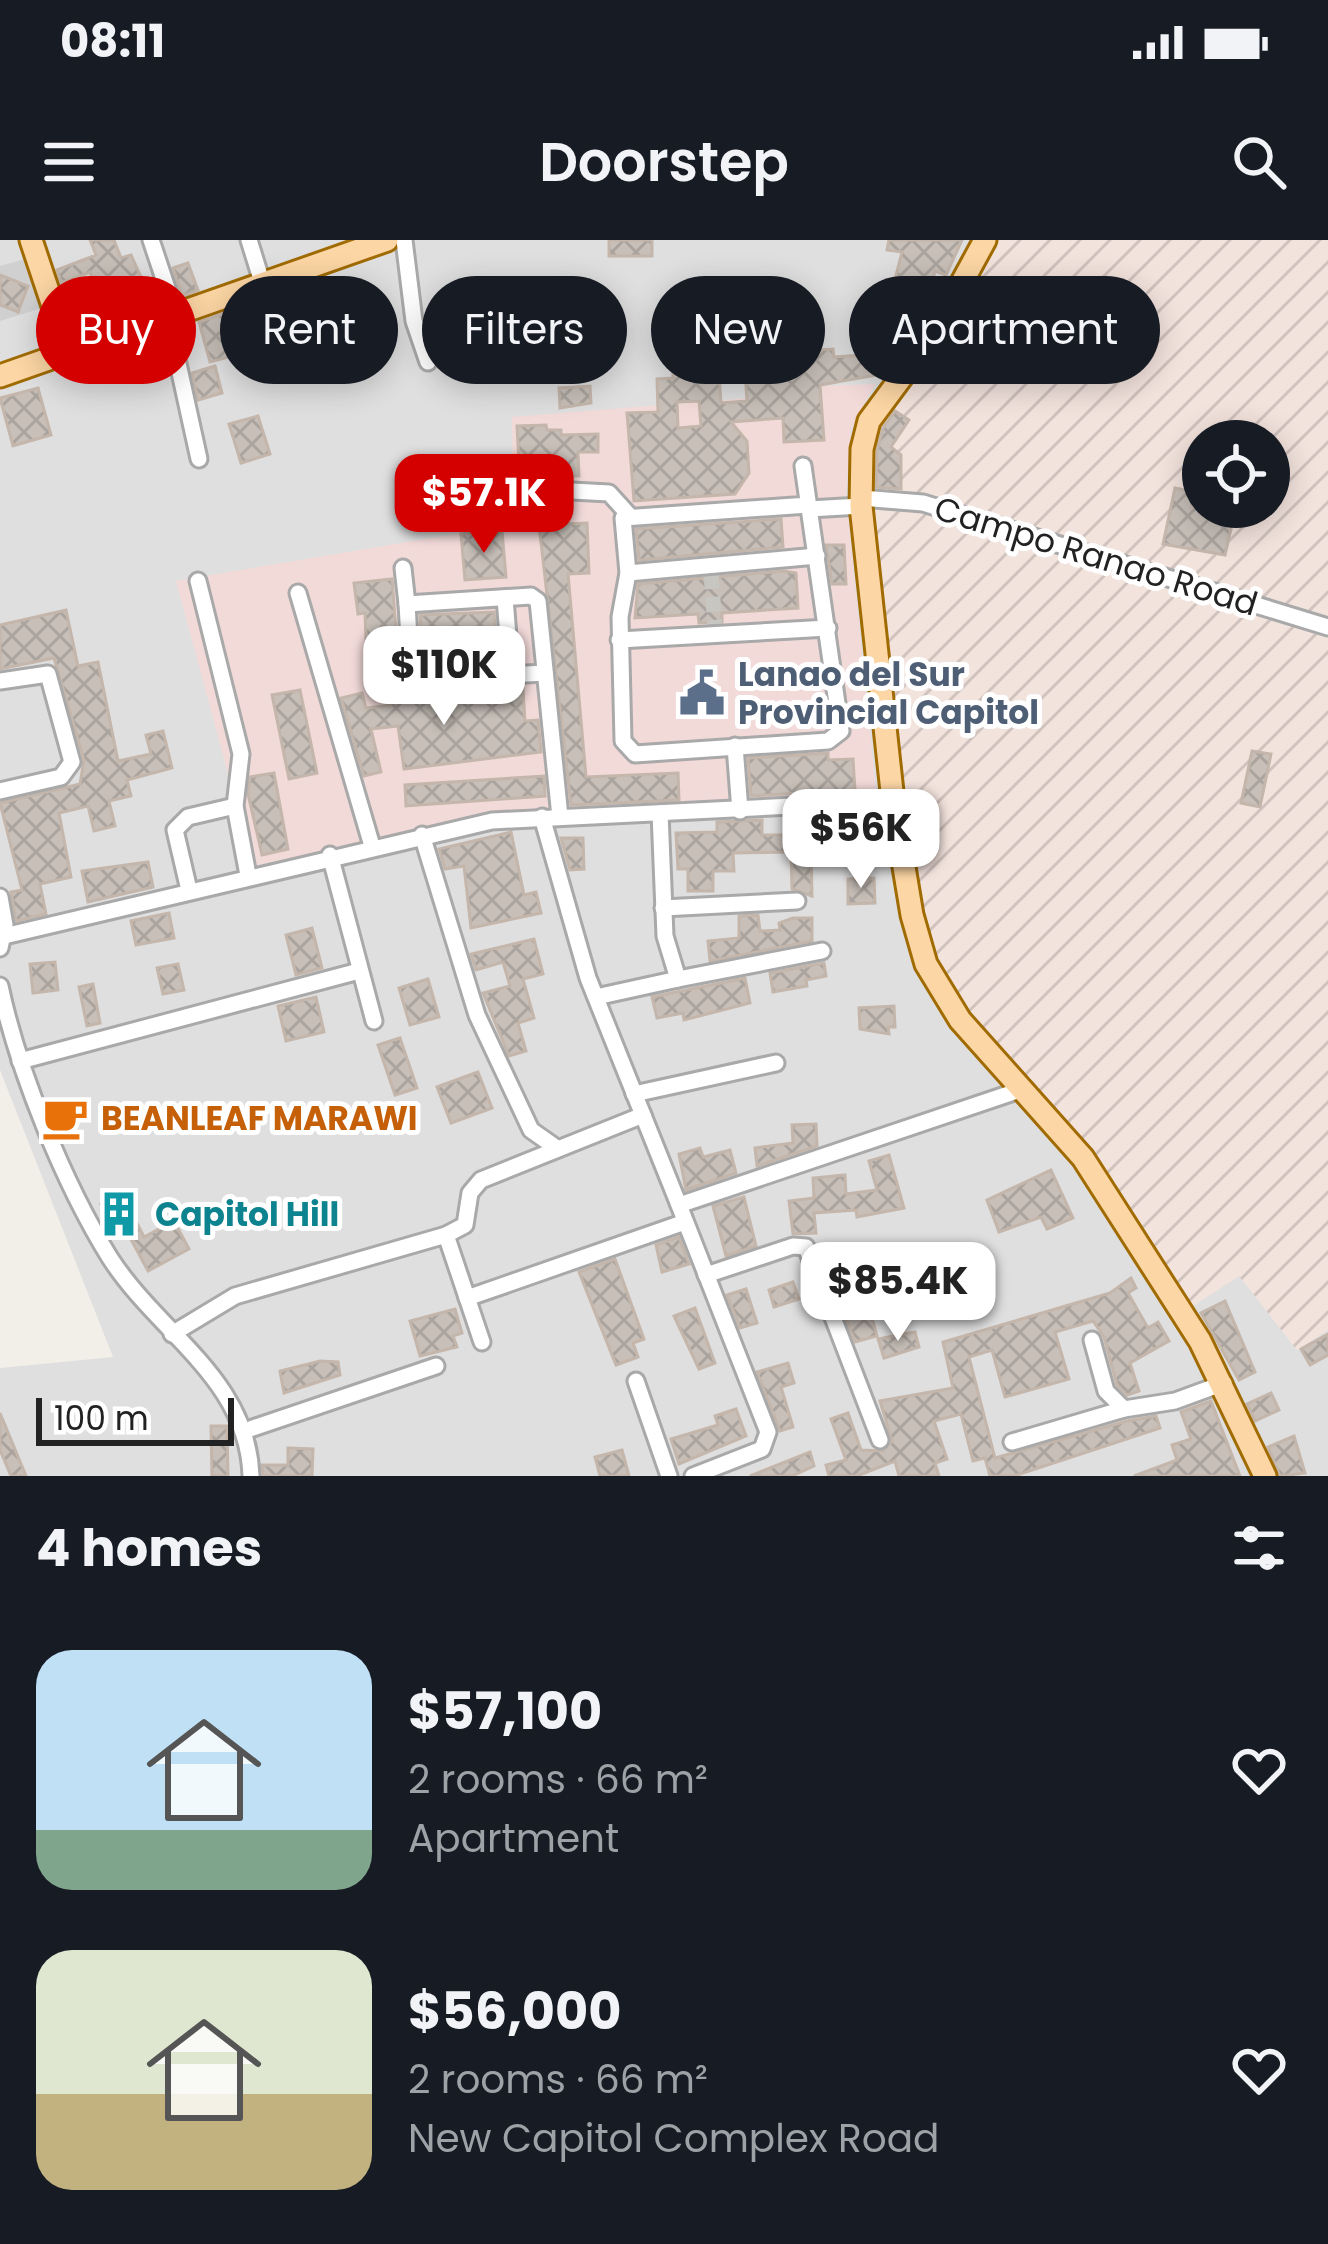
<!DOCTYPE html>
<html lang="en">
<head>
<meta charset="utf-8">
<style>
	body { margin:0; font-family:Poppins,sans-serif; background:#20242c; color:#f1f3f6; height:100vh; display:flex; flex-direction:column; font-size:45px; white-space:nowrap }
	* { box-sizing:border-box; margin:0 }
	p { font-size:39px; color:#9ea1a6 }
	.icon { flex:none; width:66px; height:66px; fill:none; stroke:currentColor; stroke-width:2; stroke-linecap:round; stroke-linejoin:round }
	.map { position:relative; height:1236px; overflow:hidden }
	.details { display:flex; flex-direction:column; background:#171b24; flex:1 }
	.details>* { flex:none }
	.top-card { position:absolute; left:36px; top:36px; width:1257px; height:108px; display:flex; gap:24px }
	.fabs { position:absolute; left:1182px; top:180px; display:grid; gap:24px }
	.fabs a { display:grid; place-items:center; width:108px; height:108px; border-radius:50%; background:#171b24; box-shadow:0 6px 30px #0003; font-size:60px }
	.scale { position:absolute; left:36px; bottom:30px; width:198px; box-sizing:border-box; padding-left:12px; border:6px solid #222; border-top:0; font-size:33px; line-height:42px; white-space:nowrap; color:#222; -webkit-text-stroke:9px #fff; paint-order:stroke }
	.price { position:absolute; translate:-50% -102px; padding:0 27px; border-radius:24px; background:#fff; color:#222; font-size:39px; line-height:78px; filter:drop-shadow(0 3px 6px #0008) }
	.price::after { content:''; position:absolute; left:50%; top:72px; width:36px; height:27px; margin-left:-18px; background:inherit; clip-path:polygon(0 0,100% 0,50% 100%) }
	.price.active { background:#d40000; color:#fff }
	ul { padding:0; list-style:none }
	li { display:flex; align-items:center; gap:36px; height:300px; padding:0 36px }
	li span { display:grid; place-items:center; flex:none; width:336px; height:240px; border-radius:36px; color:#555 }
	li>.icon { margin-inline-start:auto }
	span .icon { width:144px; height:144px; fill:#fffc; stroke-width:1 }
	li b { font-size:51px }
	h2 { display:flex; justify-content:space-between; align-items:center; height:144px; padding:0 36px; font-size:51px }
	.pill { padding:0 42px; border-radius:54px; background:#171b24; box-shadow:0 6px 30px #0003; font-size:42px; line-height:108px }
	.pill.active { background:#d40000; color:#fff }
	.status { display:flex; justify-content:space-between; align-items:center; height:84px; padding:0 60px; background:#171b24; direction:ltr }
	.status svg { height:33px; fill:currentColor }
	header { display:flex; justify-content:space-between; align-items:center; height:156px; padding:0 36px; background:#171b24; font-size:54px; font-weight:600 }
	.map>svg:first-child { display:block }
</style>
</head>
<body>
<div class="status"><b>08:11</b><svg viewBox="0 0 49 12"><path d="M0 12V9h3v3zM5 12V6h3v6zM10 12V3h3v9zM15 12V0h3v12zM26 1h20v11H26zM47 4h2v5h-2z"/></svg></div>
<header><svg class="icon" aria-label="menu" viewBox="0 0 24 24"><path d="M4 6h16M4 12h16M4 18h16"/></svg>Doorstep<svg class="icon" aria-label="search" viewBox="0 0 24 24"><circle cx="10" cy="10" r="6"/><path d="M15 15l6 6"/></svg></header>
<div class="map">
<svg width="1328" height="1236" viewBox="0 0 1328 1236">
	<defs>
		<pattern id="military-furrows" width="10" height="10" patternUnits="userSpaceOnUse" patternTransform="scale(3)"><rect width="10" height="10" fill="#f3e3dd"/><path d="M-1 1l2-2M0 10L10 0M9 11l2-2" fill="none" stroke="#d0c2bd"/></pattern>
		<pattern id="building-cross-hatch" width="8" height="8" patternUnits="userSpaceOnUse" patternTransform="scale(3)"><rect width="8" height="8" fill="#c7bfb8"/><path d="M0 0l8 8M0 8l8-8" fill="none" stroke="#aba49e"/></pattern>
	</defs>
	<rect width="100%" height="100%" fill="#f2efe9"/>
	<path fill="#e0dfdf" fill-rule="evenodd" d="M0 0H1328V1236H0V1128L113 1117 0 830ZM1203 201H1269V267H1203Z"/>
	<polygon fill="#f2dad9" points="875,144 851,189 846,256 877,560 523,570 253,626 176,341 514,284 512,177 772,156 773,148"/>
	<polygon fill="#d0d0d0" points="25,19 42,68 0,81 0,26"/>
	<path fill="url(#military-furrows)" fill-rule="evenodd" d="M990 0H1328V1090L1297 1110 1239 1036 1187 1070 961 774 930 720 910 643 868 274V195ZM1203 201H1269V267H1203Z"/>
	<g fill="url(#building-cross-hatch)" stroke="#c4b6ab" stroke-width="3" fill-rule="evenodd">
		<polygon points="90,0 114,0 121,18 131,15 145,46 113,58 121,78 78,93 71,72 100,61 90,32 61,43 57,30 96,15"/>
		<rect x="609" y="0" width="43" height="16"/>
		<path d="M889 0H962L946 35 935 31 921 84 891 117 871 126 877 135 820 145 824 200 784 202 783 178 731 182 747 201 749 233 735 254 634 261 627 173 658 172 657 139 673 138 672 108 818 95 819 110 833 109 834 117 861 115 874 106 861 89 900 60 877 57 878 45 893 47 902 12 887 10ZM744 117 747 161 721 163 718 119ZM699 161 701 186 678 188 677 162Z"/>
		<polygon points="188,23 198,50 182,56 173,28"/>
		<polygon points="0,35 28,46 18,72 0,65"/>
		<polygon points="228,72 240,114 210,122 199,82"/>
		<polygon points="215,126 222,153 198,160 192,133"/>
		<polygon points="590,146 591,163 560,168 559,148"/>
		<polygon points="38,148 51,195 13,206 0,158"/>
		<polygon points="895,171 909,180 891,207 901,215 901,249 876,247 877,211 883,188"/>
		<polygon points="258,176 270,214 241,223 229,184"/>
		<polygon points="546,185 547,190 561,190 561,195 598,194 598,212 578,212 579,236 561,236 561,226 540,227 541,279 522,280 517,186"/>
		<polygon points="1175,248 1195,252 1191,267 1236,267 1225,315 1163,304"/>
		<polygon points="781,279 783,307 639,320 636,289"/>
		<polygon points="587,283 589,333 568,334 586,537 678,533 679,560 571,565 539,285"/>
		<polygon points="502,291 506,337 465,340 461,294"/>
		<polygon points="826,305 844,305 846,344 832,344"/>
		<polygon points="784,331 796,333 798,368 722,373 722,382 699,383 698,374 635,378 638,344"/>
		<polygon points="392,339 399,429 367,431 365,373 358,374 354,343"/>
		<polygon points="66,370 78,426 98,422 118,521 151,514 146,495 163,491 172,528 127,540 131,556 109,561 115,586 94,591 88,566 59,573 71,637 40,644 46,674 16,681 11,652 22,650 0,563 80,544 84,520 54,418 0,429 0,385"/>
		<polygon points="494,372 497,413 457,417 458,426 423,428 420,375"/>
		<polygon points="523,449 525,481 538,480 541,512 404,529 398,486 371,489 381,532 364,536 341,458 362,453 366,468 391,465 392,455 470,452 470,460 509,457 509,450"/>
		<polygon points="300,450 317,533 289,539 272,455"/>
		<polygon points="1252,511 1271,514 1260,567 1241,563"/>
		<polygon points="828,513 828,520 853,519 855,550 751,556 748,518"/>
		<polygon points="274,533 288,609 262,615 248,554 250,537"/>
		<polygon points="544,536 545,556 406,566 405,545"/>
		<polygon points="854,579 854,609 811,610 812,656 792,649 791,612 733,613 734,631 713,631 713,651 688,651 688,629 678,629 676,593 717,592 717,582 762,580 762,595 791,595 790,586 813,585 812,580"/>
		<polygon points="511,592 524,655 536,652 541,673 471,688 464,626 445,629 439,609"/>
		<polygon points="561,598 583,598 584,629 570,630"/>
		<polygon points="148,622 153,647 88,662 82,631"/>
		<polygon points="874,638 875,663 848,664 848,639"/>
		<polygon points="169,673 174,698 136,705 131,681"/>
		<polygon points="758,675 760,691 780,690 779,683 793,678 812,678 812,701 710,721 708,701 739,698 739,676"/>
		<polygon points="312,688 322,728 296,735 286,695"/>
		<polygon points="534,699 543,734 523,739 534,778 518,783 526,811 509,816 483,753 510,746 503,722 476,730 471,714"/>
		<polygon points="55,722 58,750 33,753 30,724"/>
		<polygon points="824,723 826,736 806,740 807,746 773,752 770,733"/>
		<polygon points="178,724 184,750 163,754 157,728"/>
		<polygon points="745,738 750,763 684,780 683,773 657,778 652,757"/>
		<polygon points="428,739 439,777 410,785 399,748"/>
		<polygon points="93,744 100,783 87,786 79,747"/>
		<polygon points="316,757 324,792 286,801 278,766"/>
		<polygon points="894,766 895,787 888,787 889,794 860,789 859,768"/>
		<polygon points="400,798 417,848 395,855 378,805"/>
		<polygon points="478,832 492,868 451,883 437,847"/>
		<polygon points="816,884 817,906 757,926 755,908 793,903 792,885"/>
		<polygon points="700,908 703,917 730,910 736,933 686,950 679,914"/>
		<polygon points="889,915 904,968 857,977 856,970 814,973 816,993 793,994 789,961 814,958 813,938 845,935 846,954 877,950 869,921"/>
		<polygon points="1051,930 1073,978 1047,989 1041,977 999,992 987,960"/>
		<polygon points="122,954 144,997 174,981 189,1009 148,1031 126,990 117,995 101,964"/>
		<polygon points="744,957 756,1006 726,1016 713,966"/>
		<polygon points="679,997 689,1024 662,1032 656,1005"/>
		<polygon points="615,1019 644,1099 633,1103 638,1117 616,1125 579,1032"/>
		<polygon points="1131,1038 1136,1048 1128,1053 1148,1088 1158,1082 1169,1101 1130,1123 1139,1151 1127,1155 1117,1145 1104,1097 1093,1081 1055,1092 1069,1139 1005,1157 992,1110 969,1117 995,1218 1127,1181 1156,1176 1160,1188 1014,1236 990,1236 985,1218 973,1221 961,1174 934,1181 947,1219 935,1223 939,1236 899,1236 895,1221 857,1236 829,1236 826,1225 846,1220 831,1179 848,1173 861,1210 883,1211 892,1201 880,1161 953,1148 943,1102 1110,1053"/>
		<polygon points="793,1042 799,1059 774,1067 769,1050"/>
		<polygon points="746,1049 757,1083 740,1088 727,1055"/>
		<polygon points="1225,1061 1255,1132 1239,1140 1201,1073"/>
		<polygon points="695,1068 715,1123 699,1129 674,1076"/>
		<polygon points="455,1069 462,1093 453,1096 457,1107 420,1116 410,1081"/>
		<polygon points="870,1070 877,1096 855,1102 845,1076"/>
		<polygon points="915,1092 919,1107 884,1118 878,1099"/>
		<polygon points="1328,1094 1328,1115 1310,1125 1301,1109"/>
		<polygon points="320,1121 338,1122 340,1135 284,1153 280,1131"/>
		<polygon points="788,1123 794,1143 781,1147 793,1187 780,1191 757,1132"/>
		<polygon points="1271,1153 1279,1170 1255,1181 1247,1164"/>
		<polygon points="1211,1161 1240,1236 1134,1236 1177,1220 1172,1205 1191,1199 1181,1172"/>
		<polygon points="736,1169 746,1196 679,1224 671,1199 718,1185 715,1176"/>
		<polygon points="0,1173 26,1236 11,1236 0,1210"/>
		<polygon points="211,1186 227,1186 228,1236 212,1236"/>
		<polygon points="1294,1196 1305,1233 1280,1236 1268,1207"/>
		<polygon points="288,1208 313,1209 312,1236 263,1236 262,1225 288,1225"/>
		<polygon points="622,1210 629,1236 600,1236 595,1217"/>
		<polygon points="810,1212 814,1226 792,1236 750,1236"/>
	</g>
	<g fill="none" stroke-linecap="round" stroke-linejoin="round">
		<polyline stroke="#c8c6c1" stroke-width="15" stroke-dasharray="15 8" stroke-linecap="butt" points="711,334 715,386"/>
		<g stroke="#a9a9a9" stroke-width="21">
			<g id="minor">
				<polyline points="151,0 176,75"/>
				<polyline points="249,0 262,42"/>
				<polyline points="404,0 414,81 428,122"/>
				<polyline points="168,78 199,219"/>
				<polyline points="803,226 841,491 828,501 635,514 623,501 620,377 628,333 623,278 808,265"/>
				<polyline points="572,251 609,253 628,274"/>
				<polyline points="861,258 923,263 1328,387"/>
				<polyline points="809,269 861,266"/>
				<polyline points="403,328 407,364 531,356 538,361 560,577"/>
				<polyline points="628,333 817,316"/>
				<polyline points="198,341 241,514 235,566 248,635"/>
				<polyline points="298,353 372,606"/>
				<polyline points="505,358 511,435"/>
				<polyline points="407,364 411,433 418,440 545,433"/>
				<polyline points="619,400 828,388"/>
				<polyline points="0,441 48,434 72,522 61,537 0,551"/>
				<polyline points="735,506 740,571"/>
				<polyline points="660,573 665,696 678,739 822,711"/>
				<polyline points="542,577 588,738 679,965 1020,850"/>
				<polyline points="422,595 477,775 531,890 558,909"/>
				<polyline points="330,615 374,781"/>
				<polyline points="189,650 175,590 188,577 235,566"/>
				<polyline points="0,657 5,685 0,708"/>
				<polyline points="663,668 797,661"/>
				<polyline points="0,697 492,581 893,561"/>
				<path d="M0 746C18 831 64 944 110 1018 159 1094 248 1139 251 1236"/>
				<polyline points="596,757 678,739"/>
				<polyline points="20,821 359,731"/>
				<polyline points="634,854 776,823"/>
				<polyline points="679,965 768,1192 762,1209 693,1236"/>
				<polyline points="446,995 465,985 470,953 481,940 643,875"/>
				<polyline points="706,1035 793,1006 806,1007 880,1200"/>
				<polyline points="467,1058 685,982"/>
				<polyline points="172,1094 235,1056 446,995 482,1102"/>
				<polyline points="1092,1100 1106,1151 1124,1169"/>
				<polyline points="636,1141 669,1236"/>
				<polyline points="247,1190 436,1126"/>
				<polyline points="1012,1202 1124,1169 1175,1161 1224,1143"/>
			</g>
		</g>
		<g stroke="#a06b00" stroke-width="27">
			<g id="major">
				<polyline points="31,0 69,114"/>
				<polyline points="985,0 935,92 869,181 862,209 861,266 893,561 912,675 926,724 960,780 1083,918 1200,1101 1265,1236"/>
				<polyline points="0,136 387,0"/>
			</g>
		</g>
		<use href="#minor" stroke="#fff" stroke-width="15"/>
		<use href="#major" stroke="#fcd6a4" stroke-width="21"/>
	</g>
	<defs>
		<g id="civic-bare" transform="scale(3.6)"><path d="M-.6-6.5H3V-4.5H.6V-3L4-1V1h2V6H-6V1h2V-1L-.6-3ZM-1.2 2.5V6h2.4V2.5Z" fill="#5c6f8a" stroke="#fff" stroke-width="2.5" paint-order="stroke"/></g>
		<g id="cafe-bare" transform="scale(3.6)"><path d="M-5.5-4.5H6V0H3Q3 3.5 0 3.5H-2.5Q-5.5 3.5-5.5 0ZM3-3.2v2h1.7v-2ZM-6 4.5H4V6H-6Z" fill="#e8710a" stroke="#fff" stroke-width="2.5" paint-order="stroke"/></g>
		<g id="building-bare" transform="scale(3.6)"><path d="M-4-6H4V6H1V3H-1V6H-4ZM-2.5-4.3h1.7v1.8h-1.7ZM.8-4.3h1.7v1.8H.8ZM-2.5-1h1.7V.8h-1.7ZM.8-1h1.7V.8H.8Z" fill="#0f9aa8" stroke="#fff" stroke-width="2.5" paint-order="stroke"/></g>
	</defs>
	<g fill-rule="evenodd">
		<use href="#civic-bare" x="702" y="453"/>
		<use href="#cafe-bare" x="65" y="878"/>
		<use href="#building-bare" x="119" y="974"/>
	</g>
	<g text-anchor="middle" dominant-baseline="central" stroke-width="10" stroke-linejoin="round" paint-order="stroke">
		<g font-size="33" fill="#222" stroke="#fff">
			<text transform="translate(1096 316) rotate(17)">Campo Ranao Road</text>
		</g>
		<g font-size="33" font-weight="bold" fill="#4e5e75" stroke="#fff" text-anchor="start">
			<text x="738" y="434">Lanao del Sur<tspan x="738" dy="38">Provincial Capitol</tspan></text>
		</g>
		<g font-size="33" font-weight="bold" fill="#c56008" stroke="#fff" text-anchor="start">
			<text x="101" y="878">BEANLEAF MARAWI</text>
		</g>
		<g font-size="33" font-weight="bold" fill="#0d838f" stroke="#fff" text-anchor="start">
			<text x="155" y="974">Capitol Hill</text>
		</g>
	</g>
</svg>
<div class="fabs">
<a><svg class="icon" aria-label="locate" viewBox="0 0 24 24"><circle cx="12" cy="12" r="6"/><path d="M12 2v4M12 18v4M2 12h4M18 12h4"/></svg></a>
</div>
<div class="scale">100 m</div>
<b class="price active" style="left:484px;top:316px">$57.1K</b>
<b class="price" style="left:444px;top:488px">$110K</b>
<b class="price" style="left:861px;top:651px">$56K</b>
<b class="price" style="left:898px;top:1104px">$85.4K</b>
<div class="top-card">
<a class="pill active">Buy</a>
<a class="pill">Rent</a>
<a class="pill">Filters</a>
<a class="pill">New</a>
<a class="pill">Apartment</a>
</div>
</div>
<section class="details">
<h2>4 homes<svg class="icon" aria-label="filters" viewBox="0 0 24 24"><path d="M4 7h16M4 17h16"/><circle cx="9" cy="7" r="2"/><circle cx="15" cy="17" r="2"/></svg></h2>
<ul>
<li><span style="background:linear-gradient(#bfe0f5 75%,#7fa58c 0)"><svg class="icon" aria-label="home" viewBox="0 0 24 24"><path d="M3 11l9-7 9 7M6 9v11h12V9"/></svg></span><div><b>$57,100</b><p>2 rooms · 66 m²</p><p>Apartment</p></div><svg class="icon" aria-label="heart" viewBox="0 0 24 24"><path d="M12 20l-8-8c-3-5 5-10 8-4 3-6 11-1 8 4z"/></svg></li>
<li><span style="background:linear-gradient(#dfe7d0 60%,#c2b280 0)"><svg class="icon" aria-label="home" viewBox="0 0 24 24"><path d="M3 11l9-7 9 7M6 9v11h12V9"/></svg></span><div><b>$56,000</b><p>2 rooms · 66 m²</p><p>New Capitol Complex Road</p></div><svg class="icon" aria-label="heart" viewBox="0 0 24 24"><path d="M12 20l-8-8c-3-5 5-10 8-4 3-6 11-1 8 4z"/></svg></li>
</ul>
</section>
</body>
</html>
